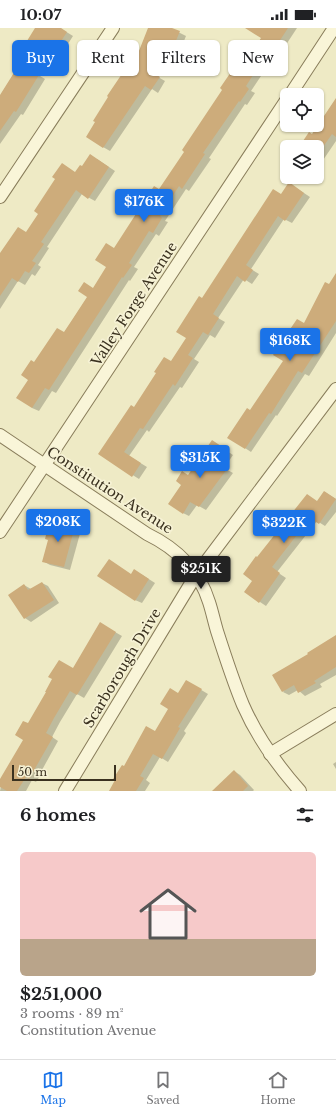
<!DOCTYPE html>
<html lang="en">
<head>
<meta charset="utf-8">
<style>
	body { margin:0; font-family:"Libre Baskerville",serif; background:#f6f6f6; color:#202124; height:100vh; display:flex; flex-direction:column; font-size:15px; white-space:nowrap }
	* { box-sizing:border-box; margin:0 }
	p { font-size:13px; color:#757577 }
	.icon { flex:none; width:22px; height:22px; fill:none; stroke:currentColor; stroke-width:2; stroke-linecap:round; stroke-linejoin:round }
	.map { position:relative; height:763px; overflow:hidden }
	.sheet { display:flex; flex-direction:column; background:#fff; flex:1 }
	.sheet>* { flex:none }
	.top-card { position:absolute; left:12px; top:12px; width:312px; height:36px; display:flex; gap:8px }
	.fabs { position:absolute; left:280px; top:60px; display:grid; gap:8px }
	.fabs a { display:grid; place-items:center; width:44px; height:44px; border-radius:6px; background:#fff; box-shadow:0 1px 3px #0004; font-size:20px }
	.scale { position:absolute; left:12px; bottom:10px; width:104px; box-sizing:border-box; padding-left:4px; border:2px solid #3a311f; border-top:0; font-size:11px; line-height:14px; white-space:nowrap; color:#3a311f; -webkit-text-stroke:3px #f6f2d5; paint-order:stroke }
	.price { position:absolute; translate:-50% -34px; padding:0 9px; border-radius:4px; background:#1a73e8; color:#fff; font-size:13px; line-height:26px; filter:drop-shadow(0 1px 2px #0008) }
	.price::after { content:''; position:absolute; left:50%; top:24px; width:12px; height:9px; margin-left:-6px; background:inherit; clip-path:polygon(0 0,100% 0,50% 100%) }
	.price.active { background:#222; color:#fff }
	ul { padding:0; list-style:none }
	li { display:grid; align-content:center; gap:8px; height:212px; padding:0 20px }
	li+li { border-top:1px solid #e0e0e0 }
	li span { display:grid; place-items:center; height:124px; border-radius:6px; color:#555 }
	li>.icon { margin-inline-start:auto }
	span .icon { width:72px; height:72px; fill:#fffc; stroke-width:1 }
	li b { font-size:17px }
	h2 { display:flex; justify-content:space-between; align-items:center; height:48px; padding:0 20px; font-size:17px }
	.tag { padding:0 14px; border-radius:6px; background:#fff; box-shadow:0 1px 3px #0004; font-size:14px; line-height:36px }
	.tag.active { background:#1a73e8; color:#fff }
	.status { display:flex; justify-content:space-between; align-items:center; height:28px; padding:0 20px; background:#fff; direction:ltr }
	.status svg { height:11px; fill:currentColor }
	.menu { display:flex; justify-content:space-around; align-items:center; height:56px; border-top:1px solid #e0e0e0; background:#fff; font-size:11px; color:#757577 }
	.menu a { display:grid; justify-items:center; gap:2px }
	.menu .active { color:#1a73e8 }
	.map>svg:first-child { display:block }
</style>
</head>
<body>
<div class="status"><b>10:07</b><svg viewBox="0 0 49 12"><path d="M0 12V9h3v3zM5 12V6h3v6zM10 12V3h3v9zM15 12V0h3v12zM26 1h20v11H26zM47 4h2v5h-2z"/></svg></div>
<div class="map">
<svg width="336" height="763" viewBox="0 0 336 763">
	<rect width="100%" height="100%" fill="#eeeac5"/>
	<g fill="#0003">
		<polygon points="36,0 60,0 73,8 66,19 61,16 40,48 45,51 23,87 21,86 0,116 0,68 28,24"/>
		<polygon points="149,0 170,0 186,8 177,30 168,26 158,49 165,53 158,65 152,61 110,123 103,119 135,34"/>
		<polygon points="253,0 297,0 276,32 273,30 251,63 255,65 247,77 245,76 209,130 211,131 189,163 186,161 165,193 168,194 159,208 156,206 134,239 138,241 130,253 129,252 56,365 52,363 39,383 32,380 30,351 34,336 64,305 108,238 114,221 160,162 249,30 262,10"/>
		<polygon points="336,71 336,113 317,141 317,119 300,119 312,107"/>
		<polygon points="97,131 115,143 95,173 82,166 47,219 49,220 38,237 41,239 35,248 32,246 25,257 18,253 0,281 0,231 26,205 75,145"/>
		<polygon points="303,149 312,149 309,153"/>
		<polygon points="295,159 310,169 292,195 284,191 251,241 259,246 252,256 244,251 218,290 225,294 215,310 210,307 194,331 199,334 182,360 180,359 149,404 147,402 129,428 147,439 139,451 99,426 171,334 187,310 203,272 282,167"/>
		<polygon points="336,247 336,305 309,348 305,346 277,388 276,387 251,424 245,420 251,383 284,333 304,296"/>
		<polygon points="218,417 233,427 224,440 233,445 206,482 197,477 189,488 183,485 188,448"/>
		<polygon points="325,464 336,471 336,484 325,498 317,493 277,544 286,550 266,578 245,564 254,552 258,530 318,474"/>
		<polygon points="74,499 81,502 70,542 50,537 43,533"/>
		<polygon points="141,546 155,555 142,575 135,572 131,547"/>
		<polygon points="42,555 48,558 59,575 31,594 25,590 24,557 31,561"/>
		<polygon points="101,596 122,608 84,670 77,666 60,694 52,709 58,713 42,742 43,743 36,754 32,752 26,763 0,763 1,758 0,753 25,712 28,697 73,641"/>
		<polygon points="336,608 336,647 320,656 322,659 305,668 298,662 289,667 283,664 309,627"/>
		<polygon points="193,657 208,666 184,703 186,705 168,734 160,729 146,752 150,755 145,763 110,763 124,739 155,705 178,666"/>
		<polygon points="336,734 336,741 333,736"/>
		<polygon points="234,743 240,747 254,762 253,763 218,763"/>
	</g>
	<g fill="#cdac7b">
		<polygon points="35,0 61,0 67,4 59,16 54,13 34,44 39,47 16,84 14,83 0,103 0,67 27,24 22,21"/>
		<polygon points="148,0 172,0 180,3 170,27 161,23 152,44 160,49 151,62 145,58 103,120 86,109 95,94 93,93 108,69 107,68 132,31 135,33"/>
		<polygon points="245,0 288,0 269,29 266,27 246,58 249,61 240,74 239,73 203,125 205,126 182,161 179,158 160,188 162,190 153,205 149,203 129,235 132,237 123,250 122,249 49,362 45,360 32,380 16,370 28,352 21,347 31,332 34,334 57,300 64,304 72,292 87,269 78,263 84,254 93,260 106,239 95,232 106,215 114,220 154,158 159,161 184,124 182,122 222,62 220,60 244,25 249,28 261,10"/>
		<polygon points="336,70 336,109 332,106 323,119 299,119 309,104 312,106"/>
		<polygon points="90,126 109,139 88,171 76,162 41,214 44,216 32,233 36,235 29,245 25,243 18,254 12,250 0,268 0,225 18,199 26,204 38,186 34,183 55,151 52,149 62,135 75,144 80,137 82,138"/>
		<polygon points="289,154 304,165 285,193 278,188 246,237 253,242 245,254 237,248 213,286 219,290 208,307 203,304 188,327 193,330 175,358 173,356 143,401 140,400 124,424 141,435 132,449 98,426 131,377 134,379 156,345 154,344 164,329 171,333 186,310 176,304 199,268 202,270 273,161 281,166"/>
		<polygon points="336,245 336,293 302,345 298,343 271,386 269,385 245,421 227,410 247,380 250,382 283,333 273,327 282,313 297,291 304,295 325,254 329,256"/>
		<polygon points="212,412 227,422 219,435 227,441 199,479 190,474 183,486 168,476 181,457 176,453 182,443 188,447"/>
		<polygon points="324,463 336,471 319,496 310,490 272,539 280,545 259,575 244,564 252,553 243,546 256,528 257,529 307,466 317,473"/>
		<polygon points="50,491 75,498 64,539 42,534 48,512 45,511"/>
		<polygon points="109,531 131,546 134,541 149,551 135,573 97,548"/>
		<polygon points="42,554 54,572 24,591 8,567 24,556 28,562"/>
		<polygon points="100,594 116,604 77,667 70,663 54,690 46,705 53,709 29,751 26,749 17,763 7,763 0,759 0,751 23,712 15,707 23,693 28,695 46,664 45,664 52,651 48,649 59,632 73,640"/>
		<polygon points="336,607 336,639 314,653 316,655 298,665 294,657 282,664 272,647 308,626 307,625"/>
		<polygon points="186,652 202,661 178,699 180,700 162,731 153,726 140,748 144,750 136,763 109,763 115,752 113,751 122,737 124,738 146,698 155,703 168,681 160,676 170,660 178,665"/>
		<polygon points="234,742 248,758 243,763 212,763"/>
	</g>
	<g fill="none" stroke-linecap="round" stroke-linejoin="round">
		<g stroke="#897d5b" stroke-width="14">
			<g id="minor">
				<polyline points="290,67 334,0"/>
				<polyline points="0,169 113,0"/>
				<path d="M0 407 147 506C176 520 199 542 209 574 212 583 214 593 217 603 225 628 233 653 243 677 257 709 277 737 300 763"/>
				<polyline points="0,504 287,71"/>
				<polyline points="270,726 336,686"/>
				<polyline points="65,763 196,547 336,361"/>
			</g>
		</g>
		<use href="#minor" stroke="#f9f5d8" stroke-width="12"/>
	</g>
	<g text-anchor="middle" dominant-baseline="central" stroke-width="3.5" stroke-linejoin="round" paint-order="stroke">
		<g font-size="14" fill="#3a311f" stroke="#f6f2d5">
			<text transform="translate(134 276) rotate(-57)">Valley Forge Avenue</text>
			<text transform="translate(110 462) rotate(33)">Constitution Avenue</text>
			<text transform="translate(122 640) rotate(-59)">Scarborough Drive</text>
		</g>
	</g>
</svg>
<div class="fabs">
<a><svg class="icon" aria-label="locate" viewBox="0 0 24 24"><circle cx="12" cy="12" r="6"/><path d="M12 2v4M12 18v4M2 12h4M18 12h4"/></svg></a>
<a><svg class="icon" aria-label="layers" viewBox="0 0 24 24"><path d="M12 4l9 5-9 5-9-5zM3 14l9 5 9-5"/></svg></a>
</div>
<div class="scale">50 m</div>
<b class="price" style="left:144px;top:195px">$176K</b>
<b class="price" style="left:290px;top:334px">$168K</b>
<b class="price" style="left:200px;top:451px">$315K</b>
<b class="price" style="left:58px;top:515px">$208K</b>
<b class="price" style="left:284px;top:516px">$322K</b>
<b class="price active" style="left:201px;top:562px">$251K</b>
<div class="top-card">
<a class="tag active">Buy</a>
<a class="tag">Rent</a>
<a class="tag">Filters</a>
<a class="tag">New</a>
</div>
</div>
<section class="sheet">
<h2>6 homes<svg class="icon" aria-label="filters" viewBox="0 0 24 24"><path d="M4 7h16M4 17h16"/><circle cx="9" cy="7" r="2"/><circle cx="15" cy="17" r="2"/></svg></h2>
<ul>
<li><span style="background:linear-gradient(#f6c9c9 70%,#b9a48a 0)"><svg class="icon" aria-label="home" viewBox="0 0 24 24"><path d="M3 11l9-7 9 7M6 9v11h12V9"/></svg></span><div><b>$251,000</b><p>3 rooms · 89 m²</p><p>Constitution Avenue</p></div></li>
</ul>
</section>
<nav class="menu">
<a class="active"><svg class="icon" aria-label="map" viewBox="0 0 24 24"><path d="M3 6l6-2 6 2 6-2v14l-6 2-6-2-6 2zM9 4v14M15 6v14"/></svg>Map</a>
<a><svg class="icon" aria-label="saved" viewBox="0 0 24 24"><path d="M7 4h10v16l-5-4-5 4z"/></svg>Saved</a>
<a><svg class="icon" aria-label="home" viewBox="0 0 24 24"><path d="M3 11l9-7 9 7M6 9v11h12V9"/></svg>Home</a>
</nav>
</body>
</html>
